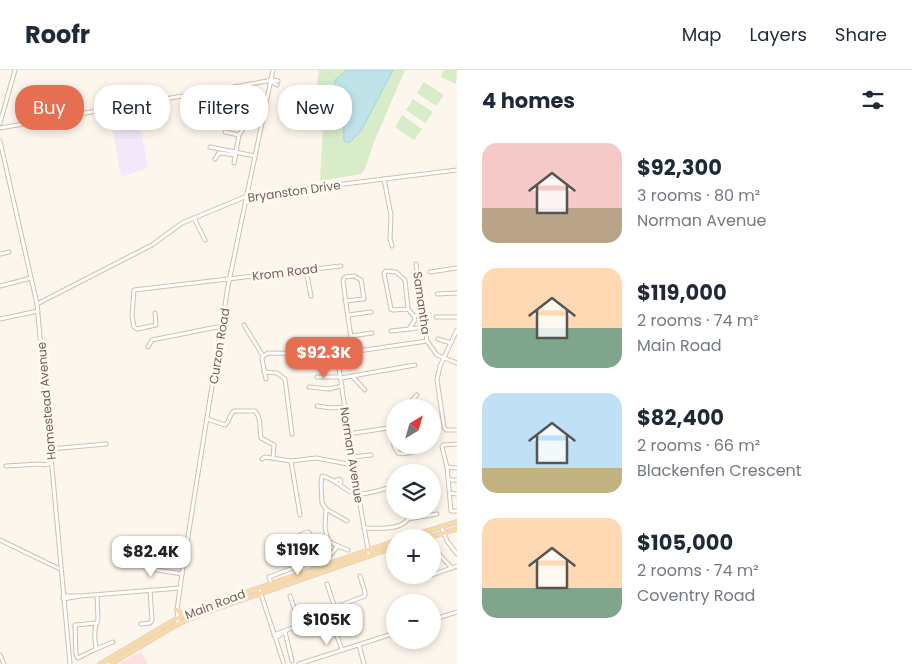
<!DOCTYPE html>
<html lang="en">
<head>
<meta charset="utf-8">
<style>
	body { margin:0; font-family:Poppins,sans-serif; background:#f2f2f3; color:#1f2937; height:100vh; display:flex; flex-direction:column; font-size:19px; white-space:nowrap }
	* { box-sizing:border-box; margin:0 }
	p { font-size:16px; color:#747a83 }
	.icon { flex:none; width:28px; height:28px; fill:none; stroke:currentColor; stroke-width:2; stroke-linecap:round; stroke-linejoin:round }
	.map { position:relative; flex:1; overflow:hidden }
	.side { display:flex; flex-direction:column; background:#fff; width:455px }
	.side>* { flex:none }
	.top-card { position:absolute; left:15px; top:15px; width:366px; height:45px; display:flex; gap:10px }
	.needle { width:32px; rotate:37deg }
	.fabs { position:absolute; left:386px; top:329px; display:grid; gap:10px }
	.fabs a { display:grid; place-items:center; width:55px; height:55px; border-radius:50%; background:#fff; box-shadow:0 2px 8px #0003; font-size:25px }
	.price { position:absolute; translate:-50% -42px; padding:0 11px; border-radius:10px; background:#fff; color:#222; font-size:16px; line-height:32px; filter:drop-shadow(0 1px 2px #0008) }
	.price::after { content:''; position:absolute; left:50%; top:30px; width:15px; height:11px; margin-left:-8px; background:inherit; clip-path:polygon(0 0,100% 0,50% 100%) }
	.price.selected { background:#e76f51; color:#fff }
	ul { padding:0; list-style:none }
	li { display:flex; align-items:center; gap:15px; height:125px; padding:0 25px }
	li span { display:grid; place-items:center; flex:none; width:140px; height:100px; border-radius:15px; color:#555 }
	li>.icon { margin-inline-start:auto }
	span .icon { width:60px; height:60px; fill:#fffc; stroke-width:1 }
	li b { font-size:21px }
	h2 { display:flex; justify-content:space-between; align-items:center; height:60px; padding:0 25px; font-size:21px }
	.tag { padding:0 18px; border-radius:20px; background:#fff; box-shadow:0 2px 8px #0003; font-size:18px; line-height:45px }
	.tag.selected { background:#e76f51; color:#fff }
	header { display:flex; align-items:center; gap:30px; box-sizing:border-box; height:70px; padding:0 25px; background:#fff; border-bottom:1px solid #e0e1e3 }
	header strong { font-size:24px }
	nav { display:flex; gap:28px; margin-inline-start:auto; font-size:18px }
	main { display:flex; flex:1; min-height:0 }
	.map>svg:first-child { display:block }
</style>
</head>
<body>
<header>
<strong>Roofr</strong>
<nav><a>Map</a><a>Layers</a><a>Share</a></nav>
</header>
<main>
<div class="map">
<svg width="457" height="594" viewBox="0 0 457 594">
	<rect width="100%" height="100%" fill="#fdf6ec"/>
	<polygon fill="#f3e8fa" points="137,38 148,98 121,107 110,43"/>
	<polygon fill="#fbdfe3" points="141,582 147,594 118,594 125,590"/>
	<g fill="#d8ecc9">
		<polygon points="319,0 405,0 374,72 365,99 361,104 320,111 324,36 317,12"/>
		<polygon points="444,0 457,0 456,14 441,7"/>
		<polygon points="424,12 444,25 436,36 417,23"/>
		<polygon points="413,29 433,42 425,53 406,40"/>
		<polygon points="402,45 422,59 414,70 395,57"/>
	</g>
	<polygon fill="#bfe3e8" stroke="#a5d3da" points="347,0 393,0 361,61 349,73 344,71 343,35 334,11"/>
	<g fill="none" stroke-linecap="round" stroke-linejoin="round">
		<g stroke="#d1beb0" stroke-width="5">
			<g id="minor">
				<polyline points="271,11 277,15"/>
				<polyline points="0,53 15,0"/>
				<polyline points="0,58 273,10 278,11"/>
				<polyline points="225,62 239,65 234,93"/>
				<polyline points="239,65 243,59"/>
				<polyline points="0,71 37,234 70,594"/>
				<polyline points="210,77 255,86"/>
				<polyline points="215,89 219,83 235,85"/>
				<polyline points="384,109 391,145 390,169 392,176"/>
				<polyline points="194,148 205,170"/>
				<polyline points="0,184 9,182"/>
				<polyline points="416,194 427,271"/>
				<polyline points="306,200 311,226"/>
				<polyline points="430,202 457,198"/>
				<polyline points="0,216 31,208"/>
				<polyline points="437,224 457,223"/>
				<path d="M345 231 364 229 361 210 354 206 345 207 343 210C346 234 349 259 354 282"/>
				<polyline points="37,234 152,175 182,153 247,126 457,100"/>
				<polyline points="408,239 393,240 391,239 384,203 386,201 396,202 405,210 408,239 414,246 415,250 409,259"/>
				<polyline points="155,243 156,255 137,259 134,257 132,246 134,220 341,196"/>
				<polyline points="348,245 371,242"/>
				<polyline points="414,246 424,245"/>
				<polyline points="436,247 457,247"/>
				<polyline points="0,249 38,241"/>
				<polyline points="244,255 263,286"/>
				<polyline points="457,260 440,296 437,310 444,357 446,360 457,360"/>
				<polyline points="391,261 418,258"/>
				<polyline points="351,266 372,263"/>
				<polyline points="438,269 451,273"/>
				<polyline points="427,271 437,285 457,293"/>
				<polyline points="148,277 152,270 222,256"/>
				<polyline points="337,284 353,395 369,485"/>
				<polyline points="263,286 268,283 337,284 427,271"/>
				<polyline points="263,286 262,289 266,309"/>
				<polyline points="264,302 277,303 285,309 292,364"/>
				<polyline points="352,306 365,320"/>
				<polyline points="317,307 341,307"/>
				<polyline points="341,308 415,295"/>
				<polyline points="309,317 329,319 342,316"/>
				<polyline points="317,336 331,338 345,337"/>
				<polyline points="405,338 417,325"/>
				<path d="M207 349 225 355C230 352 229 344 234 341H255C262 349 259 359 261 368L274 375 273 388"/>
				<path d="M392 357 394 376 398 383C406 385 419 382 423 375"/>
				<polyline points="348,364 395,357"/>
				<polyline points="457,374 443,375 442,377 447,397 451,441 457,441"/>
				<polyline points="50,379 106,374"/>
				<polyline points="352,387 371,385"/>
				<polyline points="262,389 265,387 291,391 316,388 353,395"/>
				<polyline points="291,391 300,445"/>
				<polyline points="6,396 40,394 45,395 51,393"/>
				<polyline points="447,397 457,398"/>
				<polyline points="449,410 457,410"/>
				<polyline points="335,411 339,409 341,411 340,414"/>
				<polyline points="450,423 457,424"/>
				<polyline points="326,439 347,451"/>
				<polyline points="441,456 447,471 457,484"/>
				<path d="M364 458C378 458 400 461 408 449L437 444"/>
				<polyline points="0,470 60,499"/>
				<path d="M338 476 328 471 325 458 326 439 322 433 321 414 322 406C332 408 339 415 347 420 361 429 381 419 395 416"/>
				<polyline points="432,477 452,498"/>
				<polyline points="125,479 184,489"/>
				<polyline points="151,483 151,499 182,504"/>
				<polyline points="301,495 331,484 338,476 348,480"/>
				<polyline points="432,505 457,496"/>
				<polyline points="271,513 269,507 301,495 296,475 299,470 300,465 308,462 310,464 316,483 299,488"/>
				<polyline points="327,514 335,538"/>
				<polyline points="259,518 284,594"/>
				<polyline points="63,526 80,526 180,518"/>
				<polyline points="63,529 80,526"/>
				<polyline points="328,540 365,526 365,522 360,506"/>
				<polyline points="315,544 328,540 342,580"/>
				<polyline points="432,550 457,542"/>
				<path d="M97 553 75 555 76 585 78 588 96 579C95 568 93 560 98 549L97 525"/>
				<polyline points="141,554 150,553 152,550 150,520"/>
				<polyline points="178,554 177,540 182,504 228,216 273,0"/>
				<polyline points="285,562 292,591"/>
				<polyline points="274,565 300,555 290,526"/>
				<polyline points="276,568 284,562"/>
				<polyline points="359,575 364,594"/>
				<polyline points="96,579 113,572"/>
				<polyline points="0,585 4,594"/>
				<polyline points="299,594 395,563"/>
			</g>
		</g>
		<g stroke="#dad1cd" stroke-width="5.5">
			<g id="major">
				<polyline points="405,468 457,452"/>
				<polyline points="427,468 457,459"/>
				<polyline points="177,540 185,545"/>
				<polyline points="100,594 176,549 201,538 395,471"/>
				<polyline points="111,594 178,554 204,543 395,477"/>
			</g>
		</g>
		<use href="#minor" stroke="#fff" stroke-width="3"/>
		<use href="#major" stroke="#fbd9a5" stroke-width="4"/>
	</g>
	<g text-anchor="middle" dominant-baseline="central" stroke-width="5" stroke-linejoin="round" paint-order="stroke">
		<g font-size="12" fill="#7a5c4d" stroke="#fffaf3">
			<text transform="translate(294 121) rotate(-8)">Bryanston Drive</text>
			<text transform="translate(285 202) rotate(-7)">Krom Road</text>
			<text transform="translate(422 233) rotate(82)">Samantha</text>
			<text transform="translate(219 276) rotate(-81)">Curzon Road</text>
			<text transform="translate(46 331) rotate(-95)">Homestead Avenue</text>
			<text transform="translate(352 385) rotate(81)">Norman Avenue</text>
			<text transform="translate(215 534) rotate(-21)">Main Road</text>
		</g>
	</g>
</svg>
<div class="fabs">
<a><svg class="needle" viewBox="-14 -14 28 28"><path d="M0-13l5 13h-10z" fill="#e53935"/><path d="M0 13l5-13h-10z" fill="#747a83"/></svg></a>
<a><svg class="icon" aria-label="layers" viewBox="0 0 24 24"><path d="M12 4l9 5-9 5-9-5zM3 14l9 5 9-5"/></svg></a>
<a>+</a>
<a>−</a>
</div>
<b class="price selected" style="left:324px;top:309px">$92.3K</b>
<b class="price" style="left:298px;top:506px">$119K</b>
<b class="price" style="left:151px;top:508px">$82.4K</b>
<b class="price" style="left:327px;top:576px">$105K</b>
<div class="top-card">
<a class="tag selected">Buy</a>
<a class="tag">Rent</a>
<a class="tag">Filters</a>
<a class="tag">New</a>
</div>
</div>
<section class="side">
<h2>4 homes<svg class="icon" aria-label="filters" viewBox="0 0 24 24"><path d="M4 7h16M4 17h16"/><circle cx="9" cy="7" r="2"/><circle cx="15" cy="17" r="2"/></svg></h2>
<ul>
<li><span style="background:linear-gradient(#f6c9c9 65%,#b9a48a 0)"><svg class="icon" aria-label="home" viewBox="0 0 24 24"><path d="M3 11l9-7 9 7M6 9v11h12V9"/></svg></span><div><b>$92,300</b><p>3 rooms · 80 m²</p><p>Norman Avenue</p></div></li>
<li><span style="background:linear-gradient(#ffd9b3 60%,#7fa58c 0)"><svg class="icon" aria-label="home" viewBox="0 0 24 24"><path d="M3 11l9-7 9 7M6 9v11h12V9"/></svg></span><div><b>$119,000</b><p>2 rooms · 74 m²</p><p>Main Road</p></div></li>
<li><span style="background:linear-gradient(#bfe0f5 75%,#c2b280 0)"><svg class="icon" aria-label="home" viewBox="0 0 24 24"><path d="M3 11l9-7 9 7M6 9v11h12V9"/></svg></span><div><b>$82,400</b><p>2 rooms · 66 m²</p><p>Blackenfen Crescent</p></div></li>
<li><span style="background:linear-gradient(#ffd9b3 70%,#7fa58c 0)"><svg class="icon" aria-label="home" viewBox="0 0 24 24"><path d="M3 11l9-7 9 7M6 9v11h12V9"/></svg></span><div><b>$105,000</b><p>2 rooms · 74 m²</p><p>Coventry Road</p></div></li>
</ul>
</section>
</main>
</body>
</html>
